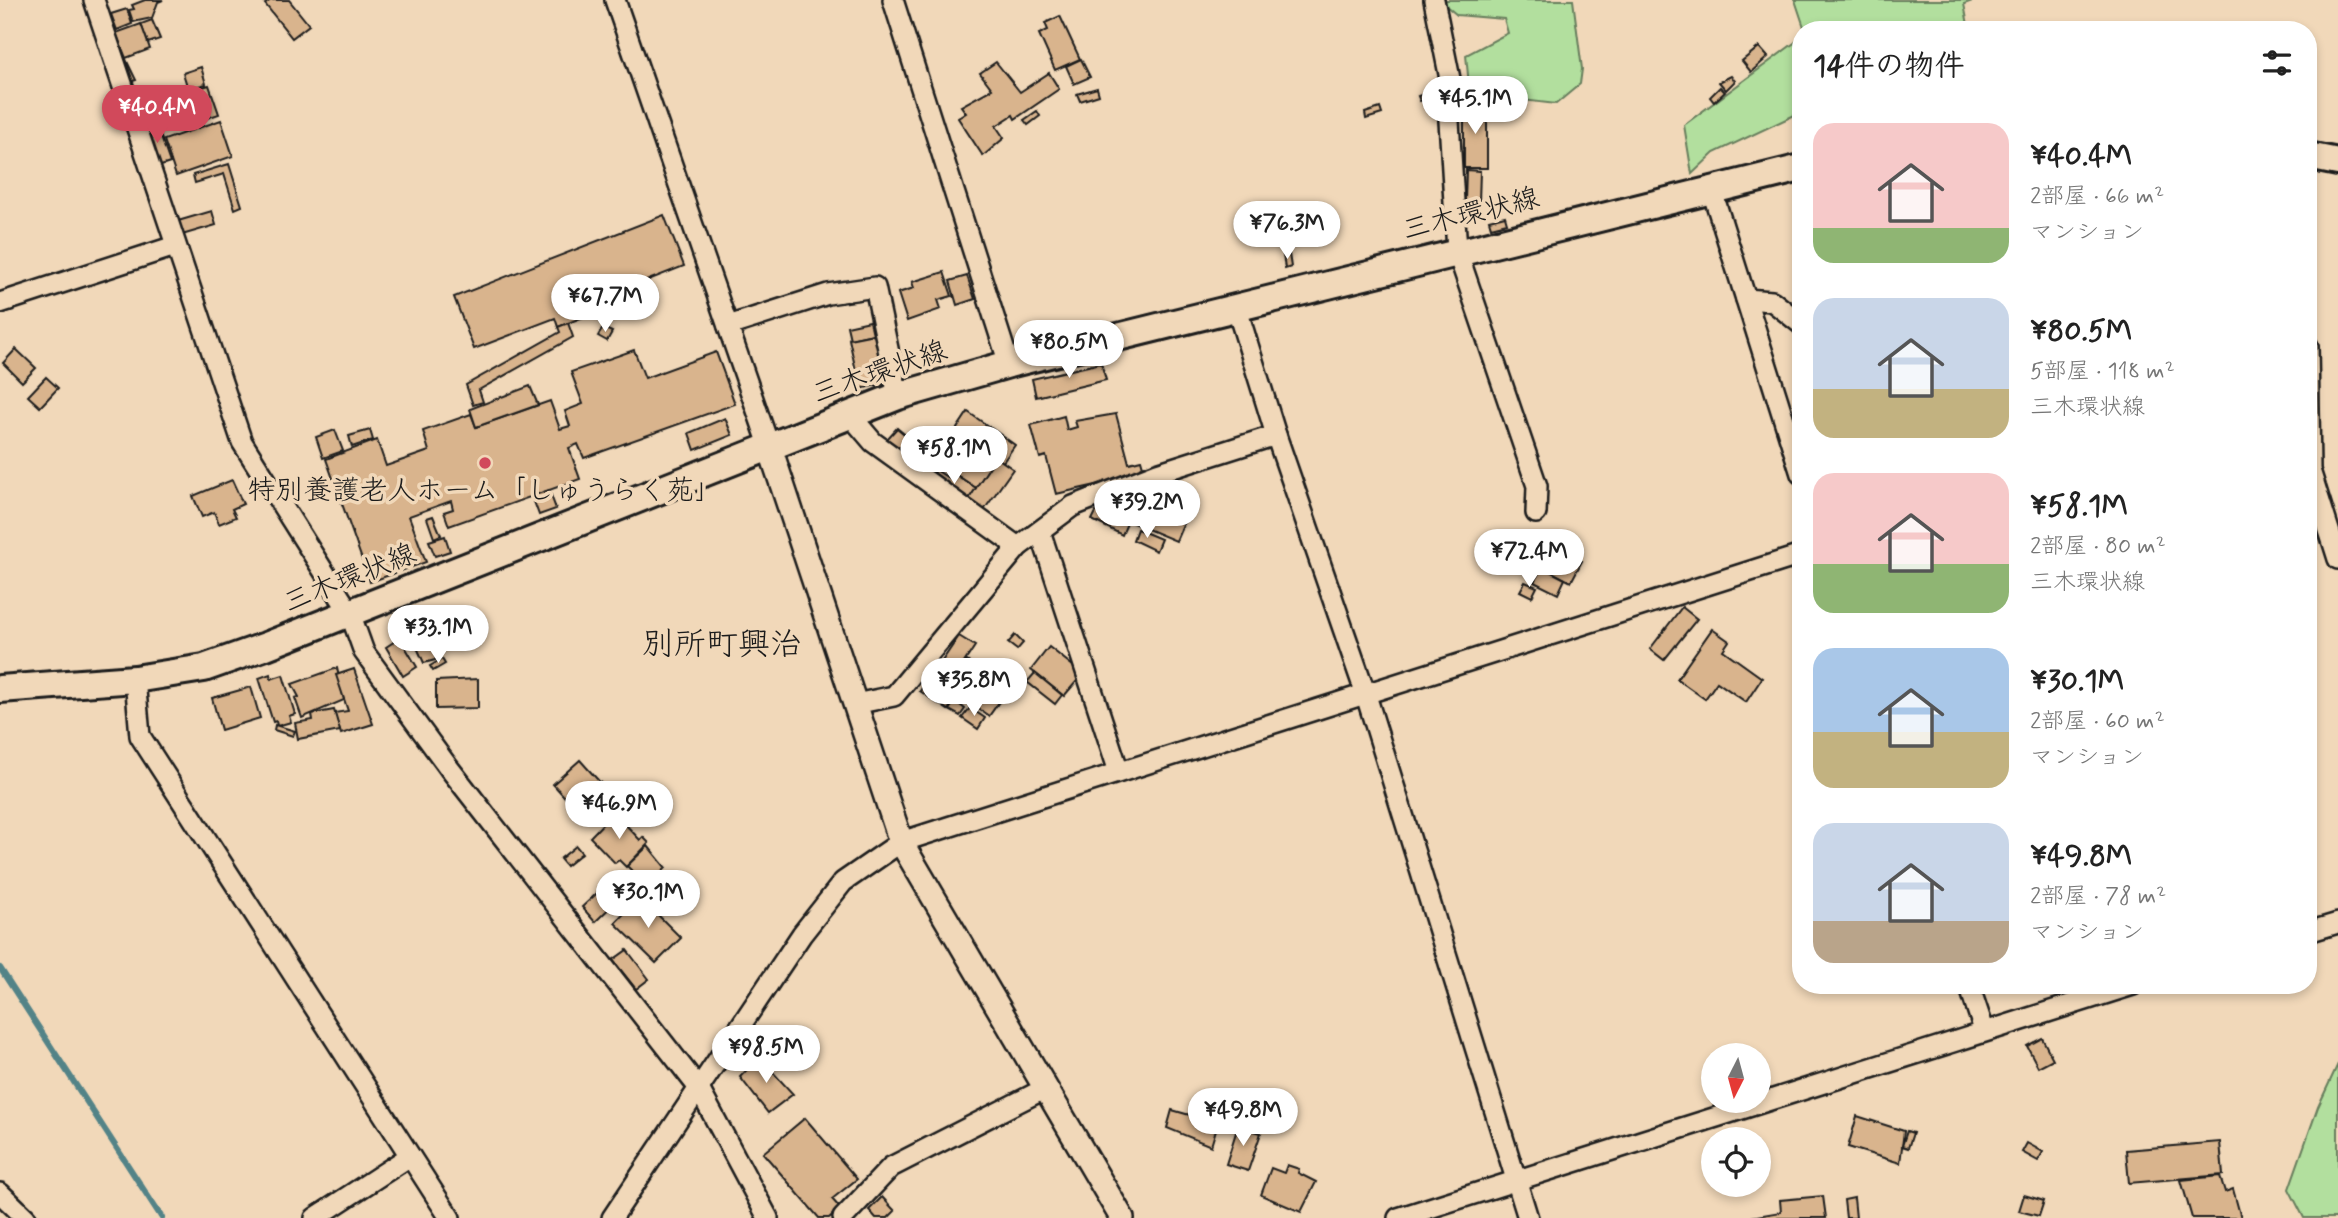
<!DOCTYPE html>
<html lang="ja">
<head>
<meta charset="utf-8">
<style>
	body { margin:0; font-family:Mynerve,"Klee One",sans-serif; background:#f2f2f2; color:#222; height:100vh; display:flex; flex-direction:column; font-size:26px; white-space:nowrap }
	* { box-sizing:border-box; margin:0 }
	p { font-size:23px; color:#767676 }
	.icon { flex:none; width:38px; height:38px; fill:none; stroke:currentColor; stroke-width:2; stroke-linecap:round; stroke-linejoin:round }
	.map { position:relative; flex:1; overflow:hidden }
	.details { position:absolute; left:1792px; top:21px; width:525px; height:973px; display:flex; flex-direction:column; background:#fff; border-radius:28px; box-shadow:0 4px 10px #0003 }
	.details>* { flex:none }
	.needle { width:46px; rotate:186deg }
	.fabs { position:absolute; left:1701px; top:1043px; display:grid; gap:14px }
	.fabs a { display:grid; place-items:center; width:70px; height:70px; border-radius:50%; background:#fff; box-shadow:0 4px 10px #0003; font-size:35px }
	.price { position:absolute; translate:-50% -60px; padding:0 16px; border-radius:24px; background:#fff; color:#222; font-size:23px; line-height:46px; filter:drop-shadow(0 2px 4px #0008) }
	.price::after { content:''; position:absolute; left:50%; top:42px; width:21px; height:16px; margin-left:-10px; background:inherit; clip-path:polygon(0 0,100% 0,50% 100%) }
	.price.active { background:#d1495b; color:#fff }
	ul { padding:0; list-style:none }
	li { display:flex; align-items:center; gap:21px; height:175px; padding:0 21px }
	li span { display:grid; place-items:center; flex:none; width:196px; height:140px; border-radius:21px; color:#555 }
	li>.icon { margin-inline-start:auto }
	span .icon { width:84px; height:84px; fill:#fffc; stroke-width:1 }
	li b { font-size:30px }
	h2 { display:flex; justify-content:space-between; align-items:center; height:84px; padding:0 21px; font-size:30px }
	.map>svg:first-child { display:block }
</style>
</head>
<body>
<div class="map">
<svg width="2338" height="1218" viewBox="0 0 2338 1218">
	<rect width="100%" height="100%" fill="#f1d8b9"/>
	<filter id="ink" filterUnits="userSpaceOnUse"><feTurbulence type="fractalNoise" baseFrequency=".0143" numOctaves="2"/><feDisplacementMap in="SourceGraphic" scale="14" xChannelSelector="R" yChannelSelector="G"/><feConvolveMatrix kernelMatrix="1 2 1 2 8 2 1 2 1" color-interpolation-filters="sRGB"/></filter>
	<g filter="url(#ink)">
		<g fill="#b2df9e" stroke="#677e5d" stroke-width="2">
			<polygon points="1439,0 1573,0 1582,69 1580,84 1556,104 1497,97 1469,85 1466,55 1508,33 1504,19 1457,15"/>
			<polygon points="1795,0 1975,0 1964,4 1969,30 1805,30"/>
			<polygon points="1801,38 1801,112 1714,153 1692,174 1684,125"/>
			<polygon points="2338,1064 2338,1218 2304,1218 2289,1189 2318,1107"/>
		</g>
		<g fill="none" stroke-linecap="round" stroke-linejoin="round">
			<polyline stroke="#538387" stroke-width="6" points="0,968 162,1218"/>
		</g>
		<g fill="#d9b48d" stroke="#1c1c1c" stroke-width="2">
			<polygon points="145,0 163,0 158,2 152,18 133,22 129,10 134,9 132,5"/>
			<polygon points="271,0 289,0 309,25 292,38 265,4"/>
			<polygon points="127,9 132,24 117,30 111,14"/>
			<polygon points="1060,16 1080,59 1055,70 1039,34 1048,30 1045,23"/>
			<polygon points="152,20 160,39 148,43 141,24"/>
			<polygon points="141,24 150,49 126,58 116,33"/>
			<polygon points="1759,47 1768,57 1751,72 1742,61"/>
			<polygon points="123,53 136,80 129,82 119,54"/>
			<polygon points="1081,59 1090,77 1074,84 1066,66"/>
			<polygon points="996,62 1020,92 1049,73 1059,89 1015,119 1013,115 996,126 1004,138 983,156 958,118 966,113 961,106 992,89 980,73"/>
			<polygon points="201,67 206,84 188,89 183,73"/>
			<polygon points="1731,76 1735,81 1726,90 1719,82"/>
			<polygon points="209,85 219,114 187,125 177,95"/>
			<polygon points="1720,87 1725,92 1714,102 1710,97"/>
			<polygon points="1097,88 1099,95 1080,101 1077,94"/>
			<polygon points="1431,91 1433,96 1420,101 1418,96"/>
			<rect x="1464" y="105" width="23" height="63"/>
			<polygon points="1380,108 1382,114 1366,119 1365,113"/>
			<polygon points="1037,111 1040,116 1028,125 1024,120"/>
			<polygon points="221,120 233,156 176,176 164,140"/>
			<polygon points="156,123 170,163 158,167 144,127"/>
			<polygon points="229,164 242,206 235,209 224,174 195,183 193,175"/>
			<polygon points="1466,170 1480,171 1479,202 1465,201"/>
			<polygon points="212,211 216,225 182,235 178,221"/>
			<polygon points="664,215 684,266 600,299 604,309 558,327 555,318 474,349 454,297"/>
			<polygon points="1505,216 1507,223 1491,227 1489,220"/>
			<polygon points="1289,254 1291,267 1285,269 1283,255"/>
			<polygon points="944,272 952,296 938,300 941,309 907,321 898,293 914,288 912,282"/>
			<polygon points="967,276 975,299 957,305 950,281"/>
			<polygon points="870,321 873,334 850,339 847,326"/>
			<polygon points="568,323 573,337 479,390 483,402 473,405 466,385 560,332 558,327"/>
			<polygon points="603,328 612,332 607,341 598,336"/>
			<polygon points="874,334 885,383 860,389 849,339"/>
			<polygon points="16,349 36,368 22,382 3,363"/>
			<polygon points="634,350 645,378 716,352 735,404 584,458 578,444 569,448 580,479 449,526 444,512 453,509 451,501 409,516 426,562 370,582 326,459 377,440 386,466 429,451 423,431 471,414 476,427 550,401 560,429 570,426 565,411 583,404 571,372"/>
			<polygon points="1101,363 1106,380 1036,397 1032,379"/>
			<polygon points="46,377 58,388 40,407 28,396"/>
			<polygon points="530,386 538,405 476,427 470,409"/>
			<polygon points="968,412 1015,445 1003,462 988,455 986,459 992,464 976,488 955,474 958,469 939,456"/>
			<polygon points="1116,414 1129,463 1141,460 1145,474 1056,494 1046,456 1040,458 1031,425 1064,416 1067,430 1077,427 1075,421"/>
			<polygon points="725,418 732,435 695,450 689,433"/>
			<polygon points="897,428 909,438 899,450 887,439"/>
			<polygon points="335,430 343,451 323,458 316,437"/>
			<polygon points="370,430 373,440 352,447 349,436"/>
			<polygon points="910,437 940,459 928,475 898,454"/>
			<polygon points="996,457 1013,469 982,513 966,503"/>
			<polygon points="936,470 950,479 953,473 976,488 966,503 930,479"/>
			<polygon points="1161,479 1172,483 1166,498 1190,508 1176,541 1133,523 1148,487 1156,490"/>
			<polygon points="232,480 243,504 232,509 236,517 219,524 214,512 202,517 193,496"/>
			<polygon points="549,490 556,509 539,515 532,496"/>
			<polygon points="1099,506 1128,521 1122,535 1092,520"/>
			<polygon points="433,516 441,535 434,538 427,518"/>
			<polygon points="1137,529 1161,539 1156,551 1133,540"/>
			<polygon points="445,536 450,551 435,556 429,541"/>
			<polygon points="1553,546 1582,561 1571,582 1542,567"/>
			<polygon points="1542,567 1565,579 1558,594 1534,582"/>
			<polygon points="1525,582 1537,587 1532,597 1520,591"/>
			<polygon points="1682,607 1697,619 1664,660 1650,649"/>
			<polygon points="443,618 457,642 443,650 435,660 424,663 411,634"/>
			<polygon points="1712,629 1729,641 1723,650 1762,678 1746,702 1717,682 1705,699 1677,679"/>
			<polygon points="1015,635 1023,643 1017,650 1008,643"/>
			<polygon points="959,636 975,646 950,684 934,673"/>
			<polygon points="400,638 417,667 403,676 386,647"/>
			<polygon points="1049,647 1083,674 1064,696 1031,670"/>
			<polygon points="442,659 445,664 433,671 430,666"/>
			<polygon points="967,661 1008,689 989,716 949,689"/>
			<polygon points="337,668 344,700 302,718 295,698 299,697 292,684"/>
			<polygon points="354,669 373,724 341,734 334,713 348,711 336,675"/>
			<polygon points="1035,673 1062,695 1055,704 1027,682"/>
			<polygon points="270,674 271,679 283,675 295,714 289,716 291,722 277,726 276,721 273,722 259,678"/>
			<polygon points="929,678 957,697 948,710 920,691"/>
			<polygon points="478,679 478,708 436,709 436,681"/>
			<polygon points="251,687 260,718 221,730 212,698"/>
			<polygon points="955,701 965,709 960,716 949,710"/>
			<polygon points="970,708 985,718 978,729 962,718"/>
			<polygon points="334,710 340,731 298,739 295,723 313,720 312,714"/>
			<polygon points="275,725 295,731 293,736 274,730"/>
			<polygon points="580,760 606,789 581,815 553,784"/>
			<polygon points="614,812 640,840 643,837 649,843 626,867 619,860 615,863 590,837"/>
			<polygon points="576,846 582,853 566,866 560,859"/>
			<polygon points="648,846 666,868 655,879 650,874 642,881 627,866"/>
			<polygon points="608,883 621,897 595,922 582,907"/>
			<polygon points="640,897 681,938 656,963 615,923"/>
			<polygon points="627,950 649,979 636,989 613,960"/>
			<polygon points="2042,1038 2053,1059 2038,1067 2027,1046"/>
			<polygon points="759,1057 793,1094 768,1113 740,1077"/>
			<polygon points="1172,1110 1218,1123 1211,1146 1167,1128"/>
			<polygon points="1857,1116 1904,1131 1900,1163 1848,1147"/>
			<polygon points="805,1118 857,1179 832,1199 840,1208 829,1218 819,1218 763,1153"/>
			<polygon points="1238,1126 1261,1133 1248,1171 1226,1164"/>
			<polygon points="1907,1131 1913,1133 1908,1148 1902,1146"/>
			<polygon points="2220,1142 2223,1175 2129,1183 2126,1150"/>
			<polygon points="2027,1143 2043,1152 2038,1161 2022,1152"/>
			<polygon points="1287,1165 1299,1169 1298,1173 1316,1182 1301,1212 1261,1195 1271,1168 1284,1173"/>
			<polygon points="2220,1176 2225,1192 2233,1189 2241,1218 2192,1218 2181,1180"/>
			<polygon points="2024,1195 2044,1201 2039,1216 2019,1211"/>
			<polygon points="1823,1196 1826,1218 1745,1218 1781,1212 1780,1200"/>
			<polygon points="882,1197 895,1211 888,1218 876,1218 869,1210"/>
			<polygon points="1854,1198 1856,1218 1846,1218 1844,1200"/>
		</g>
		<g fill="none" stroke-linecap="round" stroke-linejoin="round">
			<g stroke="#1c1c1c" stroke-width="24">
				<g id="minor">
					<polyline points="94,0 242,442 350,613 364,652 449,768 698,1087 768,1218"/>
					<polyline points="615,0 770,448"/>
					<polyline points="893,0 1009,364"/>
					<polyline points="1434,0 1451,84 1449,121 1457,251 1537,486 1536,513"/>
					<polyline points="1712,191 1801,474"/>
					<polyline points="1746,299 1772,301 1801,324"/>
					<polyline points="0,303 175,246"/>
					<polyline points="1236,306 1276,435 1365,692 1528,1218"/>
					<polyline points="728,326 828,294 875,287 898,396"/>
					<polyline points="2308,346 2310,470 2338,559"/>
					<polyline points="850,415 873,442 1018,547"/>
					<polyline points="1040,531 1119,772"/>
					<polyline points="135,679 140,736 450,1218"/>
					<polyline points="855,704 894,696 1018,547 1073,506 1157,473 1276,435"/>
					<polyline points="2308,932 2338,923"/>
					<polyline points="1969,985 1984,1030"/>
					<polyline points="0,1193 26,1218"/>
					<polyline points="315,1218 410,1156"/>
					<polyline points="612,1218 802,934 843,882 901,842 1801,555"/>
					<polyline points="843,1218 891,1167 1046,1088"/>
					<polyline points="1398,1218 2133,985"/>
				</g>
			</g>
			<g stroke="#1c1c1c" stroke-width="28">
				<polyline id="tertiary" points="770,448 901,842 1122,1218"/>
			</g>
			<g stroke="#1c1c1c" stroke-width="32">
				<g id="secondary">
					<polyline points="2308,156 2338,162"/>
					<polyline points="0,689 135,679 204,668 266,646 898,396 1009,364 1801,168"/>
				</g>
			</g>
			<use href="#minor" stroke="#f1d8b9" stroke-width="19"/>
			<use href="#tertiary" stroke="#f1d8b9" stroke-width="23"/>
			<use href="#secondary" stroke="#f1d8b9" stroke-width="26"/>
		</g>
	</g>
	<circle fill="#d1495b" stroke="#f1d8b9" stroke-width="2.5" cx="485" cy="463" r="7"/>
	<g text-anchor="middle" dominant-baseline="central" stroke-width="7" stroke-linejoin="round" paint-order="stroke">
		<g font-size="28" fill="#1c1c1c" stroke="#f1d8b9">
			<text transform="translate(1471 215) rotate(-14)">三木環状線</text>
			<text transform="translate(880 373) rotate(-19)">三木環状線</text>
			<text transform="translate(350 579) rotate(-22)">三木環状線</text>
		</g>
		<g font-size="28" fill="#1c1c1c" stroke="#f1d8b9">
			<text x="485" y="491">特別養護老人ホーム「しゅうらく苑」</text>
		</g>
		<g font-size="32" fill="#1c1c1c" stroke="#f1d8b9">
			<text x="722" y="645">別所町興治</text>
		</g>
	</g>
</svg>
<div class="fabs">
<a><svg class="needle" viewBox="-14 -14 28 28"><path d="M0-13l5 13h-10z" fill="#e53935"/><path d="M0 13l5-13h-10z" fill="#767676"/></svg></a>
<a><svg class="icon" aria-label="locate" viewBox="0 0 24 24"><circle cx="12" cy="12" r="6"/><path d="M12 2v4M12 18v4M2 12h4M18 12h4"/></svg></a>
</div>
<b class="price" style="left:1475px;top:136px">¥45.1M</b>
<b class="price active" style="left:157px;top:145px">¥40.4M</b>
<b class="price" style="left:1287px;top:261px">¥76.3M</b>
<b class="price" style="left:605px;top:334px">¥67.7M</b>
<b class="price" style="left:1069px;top:380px">¥80.5M</b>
<b class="price" style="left:954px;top:486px">¥58.1M</b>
<b class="price" style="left:1147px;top:540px">¥39.2M</b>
<b class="price" style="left:1529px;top:589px">¥72.4M</b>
<b class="price" style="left:438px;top:665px">¥33.1M</b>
<b class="price" style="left:974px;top:718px">¥35.8M</b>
<b class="price" style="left:619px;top:841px">¥46.9M</b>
<b class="price" style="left:648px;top:930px">¥30.1M</b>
<b class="price" style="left:766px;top:1085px">¥98.5M</b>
<b class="price" style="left:1243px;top:1148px">¥49.8M</b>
<section class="details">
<h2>14件の物件<svg class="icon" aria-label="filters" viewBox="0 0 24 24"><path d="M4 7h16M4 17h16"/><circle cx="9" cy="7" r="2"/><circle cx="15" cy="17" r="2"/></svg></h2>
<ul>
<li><span style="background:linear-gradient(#f6c9c9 75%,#8fb573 0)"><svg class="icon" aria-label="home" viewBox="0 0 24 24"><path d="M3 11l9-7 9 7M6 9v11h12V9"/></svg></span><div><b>¥40.4M</b><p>2部屋 · 66 m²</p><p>マンション</p></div></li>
<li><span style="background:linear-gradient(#c9d6e8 65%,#c2b280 0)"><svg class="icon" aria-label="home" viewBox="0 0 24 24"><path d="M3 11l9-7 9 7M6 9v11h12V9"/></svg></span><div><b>¥80.5M</b><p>5部屋 · 118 m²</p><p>三木環状線</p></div></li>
<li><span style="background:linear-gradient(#f6c9c9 65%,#8fb573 0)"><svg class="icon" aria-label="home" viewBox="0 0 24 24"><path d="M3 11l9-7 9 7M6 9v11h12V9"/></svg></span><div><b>¥58.1M</b><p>2部屋 · 80 m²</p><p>三木環状線</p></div></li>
<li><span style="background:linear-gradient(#a9c7e8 60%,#c2b280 0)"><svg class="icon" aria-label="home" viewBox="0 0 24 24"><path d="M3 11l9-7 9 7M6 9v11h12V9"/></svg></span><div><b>¥30.1M</b><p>2部屋 · 60 m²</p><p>マンション</p></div></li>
<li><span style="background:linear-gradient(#c9d6e8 70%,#b9a48a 0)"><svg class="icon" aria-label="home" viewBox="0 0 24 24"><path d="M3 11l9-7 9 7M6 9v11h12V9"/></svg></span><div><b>¥49.8M</b><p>2部屋 · 78 m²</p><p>マンション</p></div></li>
</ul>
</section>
</div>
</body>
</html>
